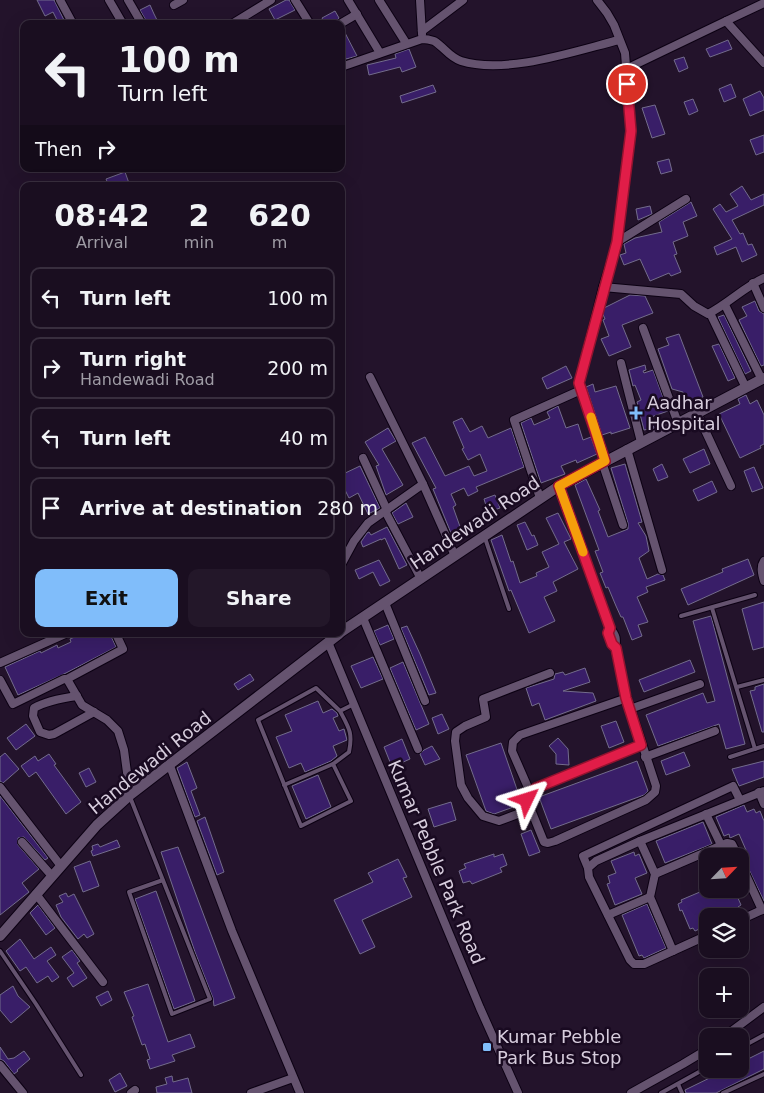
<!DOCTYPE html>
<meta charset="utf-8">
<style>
body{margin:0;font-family:"DejaVu Sans",sans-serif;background:#231729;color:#f1f3f6;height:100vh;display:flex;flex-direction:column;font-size:19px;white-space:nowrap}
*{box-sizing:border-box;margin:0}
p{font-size:16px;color:#9f9ca5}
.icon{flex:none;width:28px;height:28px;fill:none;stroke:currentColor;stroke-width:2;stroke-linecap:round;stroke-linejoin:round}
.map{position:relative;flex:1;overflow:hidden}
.panel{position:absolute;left:20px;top:182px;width:325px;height:455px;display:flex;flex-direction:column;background:#1a0e20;border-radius:10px;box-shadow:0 5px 20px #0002,0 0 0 1px #382e3e}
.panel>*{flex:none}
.hud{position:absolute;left:20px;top:20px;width:325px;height:152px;border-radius:10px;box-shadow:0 5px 20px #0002,0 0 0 1px #382e3e;background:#1a0e20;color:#f1f3f6;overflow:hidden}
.needle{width:32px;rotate:65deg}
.tools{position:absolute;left:699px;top:848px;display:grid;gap:10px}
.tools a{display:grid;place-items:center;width:50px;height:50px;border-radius:10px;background:#1a0e20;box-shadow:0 5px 20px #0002,0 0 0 1px #382e3e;font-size:25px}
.pin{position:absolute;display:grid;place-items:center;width:42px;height:42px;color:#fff;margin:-21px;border:2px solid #fff;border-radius:50%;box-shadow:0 1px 5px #0007}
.me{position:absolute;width:55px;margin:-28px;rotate:49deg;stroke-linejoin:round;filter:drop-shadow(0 0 4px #0008)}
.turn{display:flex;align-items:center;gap:18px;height:105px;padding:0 15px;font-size:22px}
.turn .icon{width:65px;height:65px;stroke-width:2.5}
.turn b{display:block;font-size:35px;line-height:42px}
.then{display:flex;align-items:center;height:48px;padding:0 15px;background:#0003;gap:10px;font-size:19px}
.eta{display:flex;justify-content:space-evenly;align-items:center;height:85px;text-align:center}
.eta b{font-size:30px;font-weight:700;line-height:35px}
.action{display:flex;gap:10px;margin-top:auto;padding:10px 15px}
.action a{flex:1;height:58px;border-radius:10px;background:#80bdfa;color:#111;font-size:20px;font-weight:700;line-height:58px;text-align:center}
.action a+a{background:#231729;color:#f1f3f6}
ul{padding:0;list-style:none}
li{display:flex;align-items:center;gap:15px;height:62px;margin:0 10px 8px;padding:0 5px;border:2px solid #382e3e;border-radius:10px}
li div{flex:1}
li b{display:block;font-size:19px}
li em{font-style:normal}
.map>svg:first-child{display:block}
</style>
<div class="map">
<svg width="764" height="1093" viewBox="0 0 764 1093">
<rect width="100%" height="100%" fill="#23132b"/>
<g fill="#391e68" stroke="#736c8c">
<path d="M37 0H54L66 24H49L57 20 53 12 45 16Z"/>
<path d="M286 0H289L295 10 275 20 269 9Z"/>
<path d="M150 5 154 14 159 24H148L140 10Z"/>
<path d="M335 11 339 18 334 24H325L322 18Z"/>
<path d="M341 29H343L357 56 346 59 341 50Z"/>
<path d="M728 40 732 49 710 57 706 49Z"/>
<path d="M409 49 416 67 402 72 400 67 369 75 367 65 396 58 395 54Z"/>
<path d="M684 57 688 68 679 72 674 60Z"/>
<path d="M731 84 736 97 724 102 719 89Z"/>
<path d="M433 85 436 92 402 103 400 96Z"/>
<path d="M760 91 764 98V110L750 116 743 99Z"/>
<path d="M693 99 698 111 689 115 684 102Z"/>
<path d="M655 105 665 134 652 138 642 108Z"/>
<path d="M764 135V152L756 155 750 140Z"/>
<path d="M669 159 672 171 661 174 657 162Z"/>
<path d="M125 172 130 186H109L106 179Z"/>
<path d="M742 186 751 200 764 194V205L732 220 740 234 743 233 748 245 752 244 757 255 742 262 736 247 717 255 714 247 732 239 713 209 720 204 726 212 738 206 730 194Z"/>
<path d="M691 202 697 216 683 222 688 236 673 242 677 254 674 255 681 272 671 276 669 273 650 281 640 259 624 265 620 255 626 253 624 244 635 238 662 232 659 222Z"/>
<path d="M650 206 652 214 638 220 636 209Z"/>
<path d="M630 295 645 296 653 313 622 325 631 347 609 356 601 339 609 336 603 320 605 319 602 312 604 308Z"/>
<path d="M755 301 759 311 764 314V365L761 366 739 320 747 316 742 307Z"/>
<path d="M724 315 751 371 745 374 718 317Z"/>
<path d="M679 334 703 397 686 402 683 392 672 389 658 349 669 345 666 338Z"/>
<path d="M719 344 735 378 728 381 712 346Z"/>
<path d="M645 365 646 370 643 371 644 373 653 370 668 411 651 417 654 428 644 430 637 402 641 400 635 385 633 386 629 370Z"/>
<path d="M566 366 572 378 547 389 542 378Z"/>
<path d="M593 384 595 392 616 386 630 428 611 434V432L602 435 586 387Z"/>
<path d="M746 395 750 404 757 400 764 415V444L760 446 761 448 740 458 719 414 740 404 738 399Z"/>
<path d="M558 406 566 428 578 424 583 440 591 437 597 454 577 463 576 460 561 466 565 474 541 483 521 423 531 418 534 425 550 418 547 412Z"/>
<path d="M462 418 470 432 482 426 488 438 511 428 524 467 476 487 478 491 468 496 464 488 451 494 456 505 453 507 463 535 453 538 433 489 436 488 412 443 425 437 445 476 469 466 474 476 487 471 480 454 468 460 462 449 464 448 453 422Z"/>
<path d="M388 428 396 441 382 449 403 485 386 495 376 466 379 465 365 442Z"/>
<path d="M704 449 710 464 690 473 683 459Z"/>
<path d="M625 464 642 522 638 523 646 536 649 551 639 558 647 579 658 574 663 575 665 580 646 587 648 592 637 597 648 622 638 625 642 636 632 640 623 617H621L616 606 608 587 606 588 600 573 603 572 595 551 599 550 575 485 586 479 600 510 598 511 608 537 628 529V523L611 468Z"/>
<path d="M662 464 668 477 658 481 653 469Z"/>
<path d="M360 466 380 508 368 514 358 493 349 498 341 482V475Z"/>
<path d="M754 467 763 488 752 492 744 471Z"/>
<path d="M712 481 717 492 698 501 693 490Z"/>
<path d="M495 495 500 508 488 512 484 499Z"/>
<path d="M406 503 413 517 398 524 392 513Z"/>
<path d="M558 513 571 539 564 542 578 569 553 582 557 591 544 597 555 621 529 633 511 590 509 591 491 540 502 535 511 562 513 561 520 583 537 576 536 573 549 567 542 552 559 544 546 518Z"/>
<path d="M525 522 532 536 534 535 538 545 527 550 517 525Z"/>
<path d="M387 527 407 565 399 569 385 538 381 540V539L363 547 361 542 367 533 369 532 371 535Z"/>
<path d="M748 559 754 575 688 605 681 589 723 572 722 569Z"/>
<path d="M379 560 390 581 380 586 373 572 359 579 355 570Z"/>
<path d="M764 602V647L753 650 742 609Z"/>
<path d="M711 616 745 744 726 749 719 724 658 746 646 715 703 693 707 703 715 701 693 621Z"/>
<path d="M388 625 394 639 380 645 374 631Z"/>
<path d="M407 626 420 654 436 693 429 695 401 628Z"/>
<path d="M82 634H110L116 647 66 673 18 695 5 667 40 651 41 653 57 645 58 648 71 642 70 639Z"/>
<path d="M373 657 383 679 361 688 351 666Z"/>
<path d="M690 660 695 672 644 692 639 680Z"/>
<path d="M403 662 429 724 416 730 390 668Z"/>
<path d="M585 668 590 682 563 691 593 693 596 701 545 720 539 703 532 706 526 688 554 679 555 674 563 672 565 675Z"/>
<path d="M250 674 254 680 238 690 234 684Z"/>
<path d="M764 684V732H762L750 691 755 690V687Z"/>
<path d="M318 701 323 713 332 709 337 713 338 716 333 718 339 731 344 729 347 740 333 746 337 756 331 761 305 772 301 763 289 768 276 737 292 731 285 715Z"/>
<path d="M442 714 449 729 438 734 432 718Z"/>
<path d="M616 721 624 742 609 748 601 726Z"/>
<path d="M26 724 35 736 16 750 7 738Z"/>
<path d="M558 738 568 749 569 765 556 764V754L549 746Z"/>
<path d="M402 739 410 759 392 767 384 747Z"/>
<path d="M501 743 522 804 494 814 486 811 466 755Z"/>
<path d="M432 746 440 759 425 765 420 754 424 750Z"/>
<path d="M684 752 690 766 666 775 661 761Z"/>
<path d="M5 753 19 769 3 783 0 781V757Z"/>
<path d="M49 754 56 764 54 765 81 802 66 814 36 772 29 777 21 766 35 756 38 761Z"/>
<path d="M637 761 648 791 644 795 551 829 539 797Z"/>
<path d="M764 761V777L739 786 732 769Z"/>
<path d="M187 762 197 788 191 791 200 815 195 817 177 768Z"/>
<path d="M89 768 96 782 86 787 79 773Z"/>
<path d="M318 775 331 807 306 819 292 786Z"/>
<path d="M0 796 48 858 45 860 24 837 18 838V845L39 869 22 883 29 892 0 915Z"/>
<path d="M451 802 456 820 434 827 428 809Z"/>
<path d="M744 805 747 812 754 809 756 813 760 811 764 821V901L743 857 742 852 746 850 739 834 730 838 729 834 724 836 716 817Z"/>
<path d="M205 817 224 872 217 875 197 821Z"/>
<path d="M703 822 712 844 665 863 656 841Z"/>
<path d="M531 830 540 852 529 856 521 834Z"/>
<path d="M117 840 120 847 93 856 91 851 93 850 92 846 98 844 100 847Z"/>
<path d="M178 847 235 998 214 1006 213 998 195 952 161 852Z"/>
<path d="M634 852 635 856 639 854 647 873 635 878 642 894 615 905 607 884 610 883 608 876 616 873 611 861Z"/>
<path d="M494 854V857L503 854 507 865 500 868 502 872 472 884 470 881 463 883 459 871 466 868 464 864Z"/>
<path d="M398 859 407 877 403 878 412 897 362 920 375 947 360 954 334 900 373 882 368 873Z"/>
<path d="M90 861 99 886 83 892 74 867Z"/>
<path d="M707 889H734L741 905 738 907 740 912 730 916H708V925L695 931 693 928 690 929 682 910 680 911 678 904 682 902 681 900Z"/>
<path d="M156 891 195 1001 174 1009 135 899Z"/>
<path d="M66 893 68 897 74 894 94 934 87 938 84 934 78 939 61 917 56 905 63 902 59 896Z"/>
<path d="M647 904 666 948 644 958 642 955 639 956 622 915Z"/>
<path d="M38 905 55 928 46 935 30 913Z"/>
<path d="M20 939 34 959 51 947 56 955 47 961 59 977 52 982 48 976 37 983 26 967 20 971 6 951Z"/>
<path d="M72 950 80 961 77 963 87 978 73 987 67 978 74 973 62 957Z"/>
<path d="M148 984 168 1042 190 1034 195 1047 172 1055 175 1061 150 1069 147 1060 150 1059 145 1044 142 1045 132 1017 134 1016 124 992Z"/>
<path d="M13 986 18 996 30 1007 11 1023 0 1010V995Z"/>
<path d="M108 991 112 1000 101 1006 96 997Z"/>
<path d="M0 1047 8 1059 14 1058 24 1051 30 1059 17 1070 18 1071 14 1074 4 1061 0 1059Z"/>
<path d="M764 1051V1069L716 1093H686L685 1090 728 1069H740V1063Z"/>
<path d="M120 1073 127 1086 115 1092 109 1080Z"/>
<path d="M172 1076 173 1082 188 1078 192 1093H157L156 1087 167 1084 165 1078Z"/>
</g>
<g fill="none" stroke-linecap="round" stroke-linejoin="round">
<defs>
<g id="lane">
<path d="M485 538 509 609"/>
<path d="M712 608 755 749"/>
<path d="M681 616 755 595"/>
<path d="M737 687 764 680"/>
<path d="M340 711C349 728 353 733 349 752L333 764 351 801 301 826 258 720 316 688 340 711 354 704"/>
<path d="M730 757 764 746"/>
<path d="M284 785 333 764"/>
<path d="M130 797 210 999 172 1014 129 892 163 880"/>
<path d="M0 951 36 1004 81 1075"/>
<path d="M740 1048 764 1035"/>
<path d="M678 1084 682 1093"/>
<path d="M661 1093 708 1067"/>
<path d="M723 1093 764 1074"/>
</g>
<g id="street">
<path d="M60 0 73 24"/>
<path d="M109 0 123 24"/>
<path d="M128 0 142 24"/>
<path d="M295 0 310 24"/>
<path d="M348 0 380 53"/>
<path d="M379 0 406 43"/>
<path d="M420 0 422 34"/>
<path d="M597 0 607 13 614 25 625 53 631 131 617 242 603 287 681 294 694 306 708 314C728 304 744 287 764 278"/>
<path d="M764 3 726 21 764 63"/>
<path d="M174 5 183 0"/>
<path d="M232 24 271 0"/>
<path d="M340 24 357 14"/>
<path d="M422 31 463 0"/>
<path d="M341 67 422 39C426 39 431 40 434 41 444 47 449 57 461 61 506 75 575 51 619 40"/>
<path d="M626 69 726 21"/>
<path d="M617 242 686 199"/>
<path d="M753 283 764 308"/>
<path d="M603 287 579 383 605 461"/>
<path d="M725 305 762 380"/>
<path d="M710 313 746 388"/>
<path d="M643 328 678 423"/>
<path d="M621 363 641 442"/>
<path d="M370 377 423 484"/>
<path d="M697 413 731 486"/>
<path d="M627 449 662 570"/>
<path d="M363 458 387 510"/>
<path d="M602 462 623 525"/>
<path d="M559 486 610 628C616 635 617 639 615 648L627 698 656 786 655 792 646 800 555 841 548 843 544 842 527 800C527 793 531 792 536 788L641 745"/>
<path d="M540 498 514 420 581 390"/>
<path d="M385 511 421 579"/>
<path d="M764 561C760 567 762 574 764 581"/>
<path d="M341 565 354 541 368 523 423 484 455 556"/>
<path d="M385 603 425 701"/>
<path d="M363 618 418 749"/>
<path d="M610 628 608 633 612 644 615 648"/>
<path d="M328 642 480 1008 518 1093"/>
<path d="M0 663 65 634"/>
<path d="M67 679 123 649 116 634"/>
<path d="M0 680 13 704 64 679H67L82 705 107 720 118 731 124 750 130 795"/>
<path d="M77 696C63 698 46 701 34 708L33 716 40 732 49 735 54 734 94 712"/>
<path d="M630 709 700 684"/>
<path d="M645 757 715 731"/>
<path d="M170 766 232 931 300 1093"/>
<path d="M0 787 61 866"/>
<path d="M530 792 512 751 513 742 520 735 627 698"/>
<path d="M759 792 764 804"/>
<path d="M531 809 499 821 483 816 468 798 461 785 455 741 456 732 465 726 486 717 483 699 550 673"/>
<path d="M706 814 721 845"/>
<path d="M640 841 655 874 650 897 673 951"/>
<path d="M22 842 52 876"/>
<path d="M740 862 762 910"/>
<path d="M588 868 583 856 733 786 740 800"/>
<path d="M655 874 727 843 732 844 738 856"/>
<path d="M36 894 103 982"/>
<path d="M608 915 650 897"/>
<path d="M740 920 764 909"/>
<path d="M708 935 644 964H634L630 960 589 877 588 868 596 861 640 841 764 791"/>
<path d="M725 1036 764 1007"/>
<path d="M0 1065 23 1093"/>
<path d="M131 1093 135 1090"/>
<path d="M251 1093 293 1078"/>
<path d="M631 1093 683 1064 708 1049"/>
</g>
<g id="secondary">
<path d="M341 632 559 486 764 378"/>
<path d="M0 936 97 825 130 795 339 634"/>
</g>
</defs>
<use href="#lane" stroke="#0c0113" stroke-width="6"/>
<use href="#street" stroke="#0c0113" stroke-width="10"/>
<use href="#secondary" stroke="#0c0113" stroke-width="12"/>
<use href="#lane" stroke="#65536f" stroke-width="4"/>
<use href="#street" stroke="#65536f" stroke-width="8"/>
<use href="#secondary" stroke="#65536f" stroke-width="10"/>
</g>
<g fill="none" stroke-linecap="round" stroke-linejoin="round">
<defs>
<path id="route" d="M527 800V796L536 788 641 745 626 698 616 648 612 644 608 633 610 628 559 486 605 461 579 383 617 242 631 131 627 84"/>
</defs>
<use href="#route" stroke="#92132f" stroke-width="12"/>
<use href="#route" stroke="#e11d48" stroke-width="9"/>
<path stroke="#f59e0b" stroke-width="9" d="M583 552 559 486 605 461 591 417"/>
</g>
<g fill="#80bdfa" stroke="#190a21" stroke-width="2">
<path d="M633.5 405.5h5v5h5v5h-5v5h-5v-5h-5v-5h5z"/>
<rect x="482" y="1042" width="10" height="10" rx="2.5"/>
</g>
<g text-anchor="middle" stroke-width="5" stroke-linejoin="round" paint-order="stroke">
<g font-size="18" fill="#d7cddd" stroke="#190a21" text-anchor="start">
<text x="647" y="409">Aadhar<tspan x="647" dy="21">Hospital</tspan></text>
<text x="497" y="1043">Kumar Pebble<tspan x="497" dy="21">Park Bus Stop</tspan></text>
</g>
<g font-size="18" fill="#d7cddd" stroke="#190a21">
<text transform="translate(475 523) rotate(-34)" y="6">Handewadi Road</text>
<text transform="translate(150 763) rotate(-39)" y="6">Handewadi Road</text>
<text transform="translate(436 862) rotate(67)" y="6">Kumar Pebble Park Road</text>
</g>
</g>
</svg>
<div class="tools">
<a><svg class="needle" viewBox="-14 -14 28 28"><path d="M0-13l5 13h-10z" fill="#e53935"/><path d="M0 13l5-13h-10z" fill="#9f9ca5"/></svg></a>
<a><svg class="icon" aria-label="layers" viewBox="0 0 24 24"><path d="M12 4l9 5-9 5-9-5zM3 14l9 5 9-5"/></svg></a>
<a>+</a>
<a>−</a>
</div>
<div class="pin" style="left:627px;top:84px;background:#d93025"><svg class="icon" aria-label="arrive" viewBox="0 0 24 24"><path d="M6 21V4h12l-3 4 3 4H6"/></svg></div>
<svg class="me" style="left:527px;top:800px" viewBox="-20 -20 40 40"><path d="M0-17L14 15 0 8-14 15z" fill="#e11d48" stroke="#fff" stroke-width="4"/></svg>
<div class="hud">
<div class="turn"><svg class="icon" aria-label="left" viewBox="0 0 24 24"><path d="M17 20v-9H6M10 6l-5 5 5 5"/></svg><div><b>100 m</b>Turn left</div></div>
<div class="then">Then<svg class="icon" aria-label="right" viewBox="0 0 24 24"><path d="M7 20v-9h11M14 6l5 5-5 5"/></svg></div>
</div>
<section class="panel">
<div class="eta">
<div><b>08:42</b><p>Arrival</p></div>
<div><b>2</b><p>min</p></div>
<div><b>620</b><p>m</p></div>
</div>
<ul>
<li><svg class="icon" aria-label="left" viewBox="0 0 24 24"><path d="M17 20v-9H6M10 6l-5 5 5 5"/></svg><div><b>Turn left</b></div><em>100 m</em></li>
<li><svg class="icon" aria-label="right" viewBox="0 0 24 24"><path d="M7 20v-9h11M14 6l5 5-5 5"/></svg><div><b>Turn right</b><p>Handewadi Road</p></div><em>200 m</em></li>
<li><svg class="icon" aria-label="left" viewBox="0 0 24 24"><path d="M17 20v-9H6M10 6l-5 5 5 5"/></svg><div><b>Turn left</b></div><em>40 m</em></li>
<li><svg class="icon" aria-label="arrive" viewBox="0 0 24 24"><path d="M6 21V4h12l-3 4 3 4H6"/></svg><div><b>Arrive at destination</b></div><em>280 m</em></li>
</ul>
<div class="action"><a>Exit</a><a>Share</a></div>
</section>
</div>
